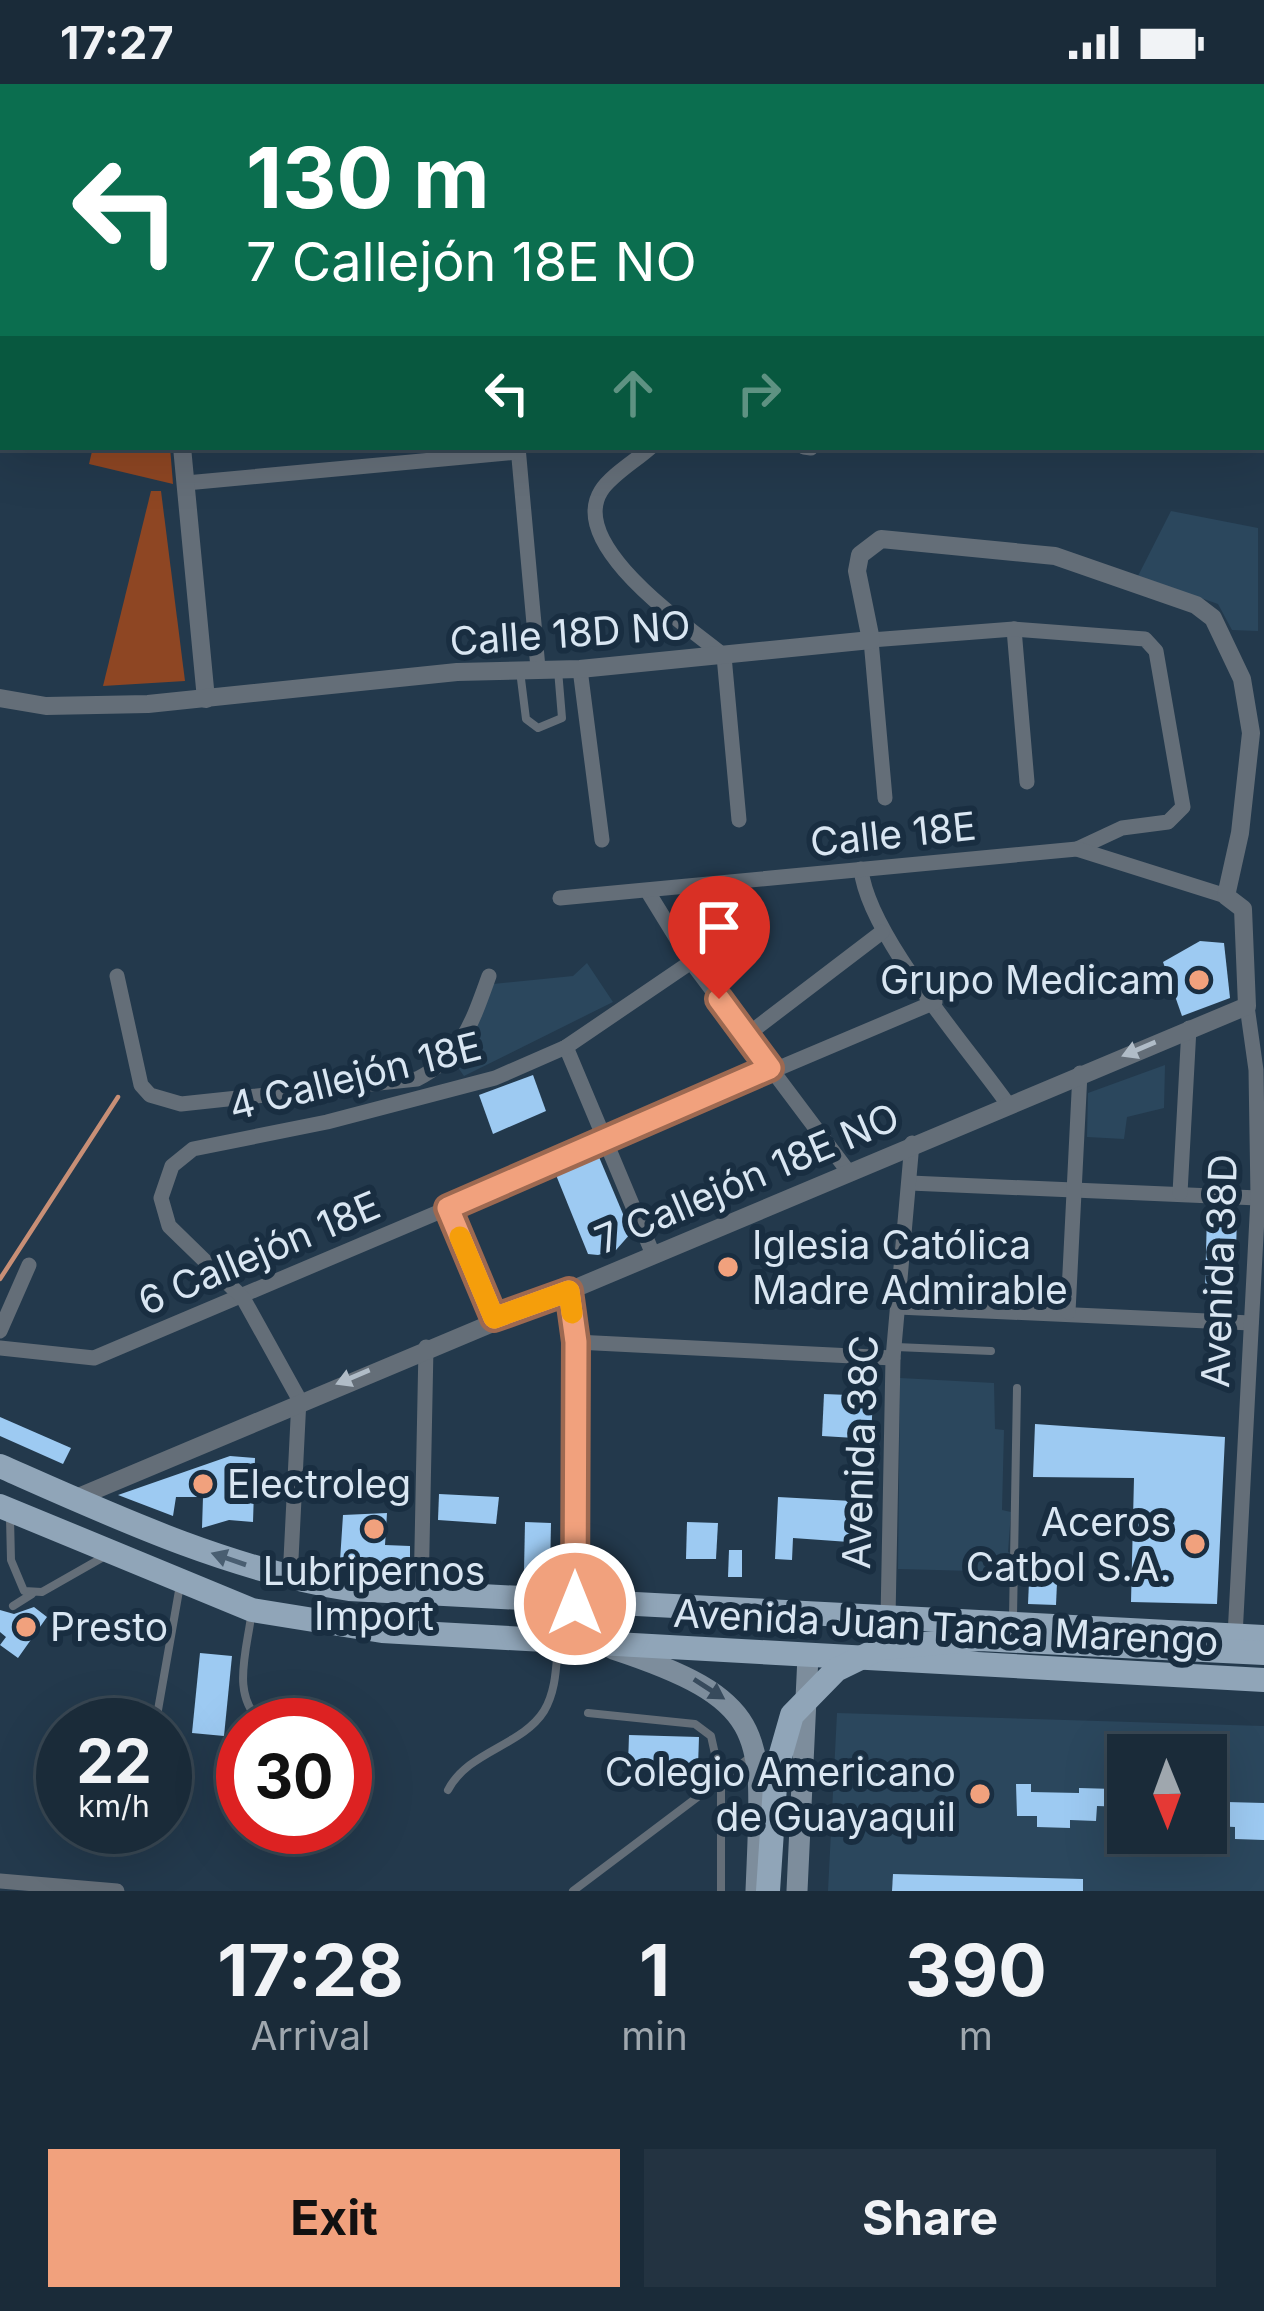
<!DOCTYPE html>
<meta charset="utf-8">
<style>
body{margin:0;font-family:Inter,sans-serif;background:#233341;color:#f1f3f6;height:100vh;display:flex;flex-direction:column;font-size:45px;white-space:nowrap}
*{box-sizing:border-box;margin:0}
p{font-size:39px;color:#9fa7ae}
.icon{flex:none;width:66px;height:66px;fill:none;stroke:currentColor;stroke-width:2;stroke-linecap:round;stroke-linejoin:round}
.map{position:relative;height:1807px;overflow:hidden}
.details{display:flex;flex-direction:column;background:#1a2b39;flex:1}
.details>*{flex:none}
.hud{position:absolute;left:0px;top:0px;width:1266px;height:366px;box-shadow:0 12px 48px #0002,0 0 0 3px #384753;background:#0b6e4f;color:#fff;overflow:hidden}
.needle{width:78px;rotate:179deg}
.controls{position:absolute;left:1107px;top:1650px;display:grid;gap:24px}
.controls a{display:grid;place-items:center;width:120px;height:120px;border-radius:0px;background:#1a2b39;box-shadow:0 12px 48px #0002,0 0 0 3px #384753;font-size:60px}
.speed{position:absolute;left:36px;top:1614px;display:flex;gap:24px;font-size:60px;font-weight:700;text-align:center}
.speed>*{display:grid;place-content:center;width:156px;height:156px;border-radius:50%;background:#1a2b39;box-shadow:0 12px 48px #0002,0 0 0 3px #384753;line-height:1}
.speed small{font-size:30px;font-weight:400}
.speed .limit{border:18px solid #d22;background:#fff;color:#111}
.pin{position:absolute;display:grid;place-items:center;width:102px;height:102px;color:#fff;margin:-123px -51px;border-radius:50% 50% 50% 0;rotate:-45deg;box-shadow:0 0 12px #0007}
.pin .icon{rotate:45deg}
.me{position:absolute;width:132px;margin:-66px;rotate:0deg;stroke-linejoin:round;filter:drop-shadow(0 0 9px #0008)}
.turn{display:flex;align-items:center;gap:42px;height:252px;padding:0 48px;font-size:54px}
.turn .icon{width:156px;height:156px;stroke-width:2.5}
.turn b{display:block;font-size:84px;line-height:102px}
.lanes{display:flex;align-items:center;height:114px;padding:0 48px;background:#0003;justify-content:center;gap:60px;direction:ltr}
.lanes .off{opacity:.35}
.eta{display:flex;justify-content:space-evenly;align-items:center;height:204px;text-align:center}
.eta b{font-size:72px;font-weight:700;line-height:84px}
.button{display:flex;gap:24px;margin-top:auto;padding:24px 48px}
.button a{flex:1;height:138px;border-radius:0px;background:#f1a17d;color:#111;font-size:48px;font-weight:700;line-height:138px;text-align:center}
.button a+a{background:#233341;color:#f1f3f6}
.status{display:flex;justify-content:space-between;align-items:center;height:84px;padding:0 60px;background:#1a2b39;direction:ltr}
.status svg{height:33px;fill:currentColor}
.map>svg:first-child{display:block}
</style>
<div class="status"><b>17:27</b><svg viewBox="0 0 49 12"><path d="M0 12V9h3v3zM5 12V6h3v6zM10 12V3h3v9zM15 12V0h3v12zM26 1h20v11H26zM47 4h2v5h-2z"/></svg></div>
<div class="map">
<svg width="1264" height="1807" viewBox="0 0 1264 1807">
<rect width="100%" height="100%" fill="#23394c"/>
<g fill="#2b475d" fill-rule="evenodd">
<path d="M1171 427 1258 444V547L1232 546 1218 520 1138 492Z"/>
<path d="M587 879 613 918 464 992 454 978 493 900 573 892Z"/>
<path d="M1165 981 1164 1024 1127 1033 1124 1055 1087 1053 1088 1009Z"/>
<path d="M900 1294 994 1299 995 1345 1004 1346 1002 1426 1011 1428 1008 1468 1013 1470V1488L898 1485Z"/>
<path d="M837 1629 1264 1642V1807H828ZM1128 1671H1206V1749H1128Z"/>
</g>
<g fill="#8e4623">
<path d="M93 363H170L173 400 89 380Z"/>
<path d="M151 407H161L185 597 103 602Z"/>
</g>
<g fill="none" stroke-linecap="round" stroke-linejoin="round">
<path stroke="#c88f76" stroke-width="4.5" d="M0 1195 118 1013"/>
</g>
<g fill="#9dcaf2">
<path d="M1200 857 1224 859 1230 914 1182 932 1163 878Z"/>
<path d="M533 991 546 1027 493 1050 479 1011Z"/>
<path d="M599 1073 631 1149 616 1166 598 1171 588 1170 556 1091Z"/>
<path d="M1207 1130 1237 1131 1235 1207H1205Z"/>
<path d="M824 1310 873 1312 871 1355 822 1352Z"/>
<path d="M0 1333 71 1364 63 1380 0 1352Z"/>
<path d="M1035 1340 1225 1353 1217 1520 1131 1518 1134 1394 1033 1393Z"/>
<path d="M230 1372 255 1374 253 1438 229 1436 202 1444 203 1413H176L173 1432 118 1411Z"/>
<path d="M439 1410 499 1413 496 1440 438 1436Z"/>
<path d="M778 1413 852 1417 849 1458 793 1454 792 1476 775 1475Z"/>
<path d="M387 1429 385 1461 410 1462V1482L340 1477 343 1431Z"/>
<path d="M525 1438 551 1439 550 1489 524 1488Z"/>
<path d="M687 1438 718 1439 716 1475H686Z"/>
<path d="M729 1466H742V1493H728Z"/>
<path d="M1030 1475 1058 1476 1056 1521 1028 1520Z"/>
<path d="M34 1523 47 1533 18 1574 0 1561 6 1553 0 1548V1526L14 1530Z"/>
<path d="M200 1569 232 1572 224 1652 192 1649Z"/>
<path d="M629 1651 699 1653 698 1683 628 1681Z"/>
<path d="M1115 1692 1128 1693V1723L1097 1722 1096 1737 1070 1736V1744L1037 1743V1732H1017L1016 1700H1031V1708L1079 1709V1704L1114 1705Z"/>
<path d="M1214 1710 1227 1711V1718L1264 1719V1756L1235 1755V1743L1213 1742Z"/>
<path d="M893 1790 1083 1795V1807H892Z"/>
</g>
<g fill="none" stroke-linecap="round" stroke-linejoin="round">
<g stroke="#646e78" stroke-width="8">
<path d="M520 587 526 635 538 644 562 634 558 586"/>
<path d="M896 1263 991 1267"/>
<path d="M10 1434 11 1476 24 1507 42 1508 107 1471"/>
<path d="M13 1522 32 1510"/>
<path d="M251 1533C246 1570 230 1615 265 1641"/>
<path d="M1013 1533 1017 1304"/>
<path d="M158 1626 180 1501"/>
<path d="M588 1629 695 1640 711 1652 721 1697V1807"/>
<path d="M448 1706C468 1667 522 1662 544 1627 556 1607 556 1583 558 1561"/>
<path d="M573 1807 752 1672"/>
</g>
<g stroke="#646e78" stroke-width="15">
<path d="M413 0 415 3"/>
<path d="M704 0 707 3"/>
<path d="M1251 0 1253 3"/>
<path d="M78 3 79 0"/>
<path d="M188 3 189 0"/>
<path d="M449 3 455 0"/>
<path d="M1263 15 1264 16"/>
<path d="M0 99 3 86"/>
<path d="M1263 147 1264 146"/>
<path d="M1263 176 1264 175"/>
<path d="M0 216 3 217"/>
<path d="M518 363 538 584"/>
<path d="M651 363C637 376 611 391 601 407 567 462 689 543 724 572L739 736"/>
<path d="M804 363 811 364"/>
<path d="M186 399 518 368"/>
<path d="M1014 545 1027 698"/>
<path d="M580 585 602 756"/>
<path d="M885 714 871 556 1014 545 1145 555 1156 567 1183 723 1168 738 1122 744 1077 765"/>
<path d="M861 785C868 851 966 961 1007 1019"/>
<path d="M648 808 691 878 847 1086"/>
<path d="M560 814 1077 765 1226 812"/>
<path d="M117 892 141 1001 150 1011 181 1020 417 995C462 973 473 936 489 892"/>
<path d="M747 951 882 848"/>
<path d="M566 963 652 1168"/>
<path d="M910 1099 1258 1114"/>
<path d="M1180 1109 1189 944"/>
<path d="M448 1124 494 1234"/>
<path d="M569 1207 576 1258 575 1520"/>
<path d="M898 1223 1251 1239"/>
<path d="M1068 1228 1080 989"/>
<path d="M0 1247 29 1181"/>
<path d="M576 1258 893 1274"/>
<path d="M0 1264 94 1274 935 918"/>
<path d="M290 1495 299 1315 243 1214 169 1142 161 1114 172 1082 193 1065 327 1038 495 994 566 963 691 878"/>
<path d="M421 1513 426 1263"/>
<path d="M888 1535 893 1274 912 1059"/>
<path d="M1235 1552 1258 1114 1256 986 1247 922"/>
<path d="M0 1797 117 1807"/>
</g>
<g stroke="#646e78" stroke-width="18">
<path d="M989 0 993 3"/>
<path d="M0 63H3"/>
<path d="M1263 228H1264"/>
<path d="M182 363 206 615"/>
<path d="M0 614 46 622 148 620 457 588 580 585 871 556 857 487 860 471 881 455 1055 472 1196 521 1213 534 1242 595 1251 649 1240 749 1226 812 1243 825 1247 922 76 1414"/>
</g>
<g stroke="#7d8d9c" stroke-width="21">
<path d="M613 1565C774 1618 762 1651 756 1807"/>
<path d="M797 1807 808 1572"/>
</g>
<g stroke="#90a5b8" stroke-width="24">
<path d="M0 1382C113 1432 227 1485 349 1505L1264 1553"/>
<path d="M0 1422 252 1526 382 1547 1264 1596"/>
</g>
<path stroke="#90a5b8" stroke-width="24" d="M768 1807 776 1687 792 1631 836 1586 881 1564 980 1555 1264 1569"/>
</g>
<defs><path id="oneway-solid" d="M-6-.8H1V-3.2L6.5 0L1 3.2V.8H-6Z" transform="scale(3)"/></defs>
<g fill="#b0bcc7">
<use href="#oneway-solid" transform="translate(1139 965) rotate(157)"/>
<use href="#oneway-solid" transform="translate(353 1293) rotate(157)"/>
</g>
<use fill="#495e71" href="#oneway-solid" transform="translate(229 1475) rotate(-161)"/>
<use fill="#374a5c" href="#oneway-solid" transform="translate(709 1605) rotate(33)"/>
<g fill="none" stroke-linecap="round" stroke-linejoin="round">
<defs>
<path id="route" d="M575 1520 576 1258 569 1207 494 1234 448 1124 770 984 719 915"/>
</defs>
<use href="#route" stroke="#9d6951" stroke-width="30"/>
<use href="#route" stroke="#f1a17d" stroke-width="21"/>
<path stroke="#f59e0b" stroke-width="21" d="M460 1153 494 1234 569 1207 572 1229"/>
</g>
<g fill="#f1a17d" stroke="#192e41" stroke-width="4.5">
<circle cx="1199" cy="896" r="12"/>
<circle cx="728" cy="1183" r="12"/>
<circle cx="203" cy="1400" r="12"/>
<circle cx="374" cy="1445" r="12"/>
<circle cx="1195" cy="1460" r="12"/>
<circle cx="26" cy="1543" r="12"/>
<circle cx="980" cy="1710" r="12"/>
</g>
<g text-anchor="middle" stroke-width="12" stroke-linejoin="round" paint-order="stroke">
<g font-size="39" fill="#d9e6f2" stroke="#192e41">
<text transform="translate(570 549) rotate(-4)" y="14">Calle 18D NO</text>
<text transform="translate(893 750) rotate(-6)" y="14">Calle 18E</text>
<text transform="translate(355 992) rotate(-14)" y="14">4 Callejón 18E</text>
<text transform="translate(747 1094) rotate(-23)" y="14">7 Callejón 18E NO</text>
<text transform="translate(259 1169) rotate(-23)" y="14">6 Callejón 18E</text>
<text transform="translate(1219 1187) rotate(-88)" y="14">Avenida 38D</text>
<text transform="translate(860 1368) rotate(-88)" y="14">Avenida 38C</text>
<text transform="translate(946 1543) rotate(3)" y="14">Avenida Juan Tanca Marengo</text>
</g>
<g font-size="39" fill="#d9e6f2" stroke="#192e41" text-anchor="end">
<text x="1175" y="910">Grupo Medicam</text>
<text x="752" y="1175" text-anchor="start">Iglesia Católica<tspan x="752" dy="45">Madre Admirable</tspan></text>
<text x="227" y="1414" text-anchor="start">Electroleg</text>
<text x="1171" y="1452">Aceros<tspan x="1171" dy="45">Catbol S.A.</tspan></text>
<text x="374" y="1501" text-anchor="middle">Lubripernos<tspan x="374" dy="45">Import</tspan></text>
<text x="50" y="1557" text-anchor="start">Presto</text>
<text x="956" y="1702">Colegio Americano<tspan x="956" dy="45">de Guayaquil</tspan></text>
</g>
</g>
</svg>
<div class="controls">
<a><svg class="needle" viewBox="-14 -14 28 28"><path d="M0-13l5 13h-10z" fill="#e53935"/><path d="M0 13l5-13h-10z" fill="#9fa7ae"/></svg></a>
</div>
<div class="speed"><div>22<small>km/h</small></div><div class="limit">30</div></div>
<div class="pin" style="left:719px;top:915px;background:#d93025"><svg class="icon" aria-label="arrive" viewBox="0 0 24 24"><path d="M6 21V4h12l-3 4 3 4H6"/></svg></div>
<svg class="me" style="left:575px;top:1520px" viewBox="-20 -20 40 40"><circle r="17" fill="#f1a17d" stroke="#fff" stroke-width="3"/><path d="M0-11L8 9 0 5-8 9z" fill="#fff"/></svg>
<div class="hud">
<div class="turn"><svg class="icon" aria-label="left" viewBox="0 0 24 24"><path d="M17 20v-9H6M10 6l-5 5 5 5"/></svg><div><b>130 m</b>7 Callejón 18E NO</div></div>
<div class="lanes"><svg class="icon" aria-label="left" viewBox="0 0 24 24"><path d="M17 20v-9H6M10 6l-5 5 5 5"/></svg><svg class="icon off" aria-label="ahead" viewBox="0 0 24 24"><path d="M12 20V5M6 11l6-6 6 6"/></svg><svg class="icon off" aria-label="right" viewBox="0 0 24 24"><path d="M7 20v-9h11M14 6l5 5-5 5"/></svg></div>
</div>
</div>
<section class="details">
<div class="eta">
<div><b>17:28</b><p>Arrival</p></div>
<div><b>1</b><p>min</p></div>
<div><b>390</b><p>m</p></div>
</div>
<div class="button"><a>Exit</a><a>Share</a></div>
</section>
